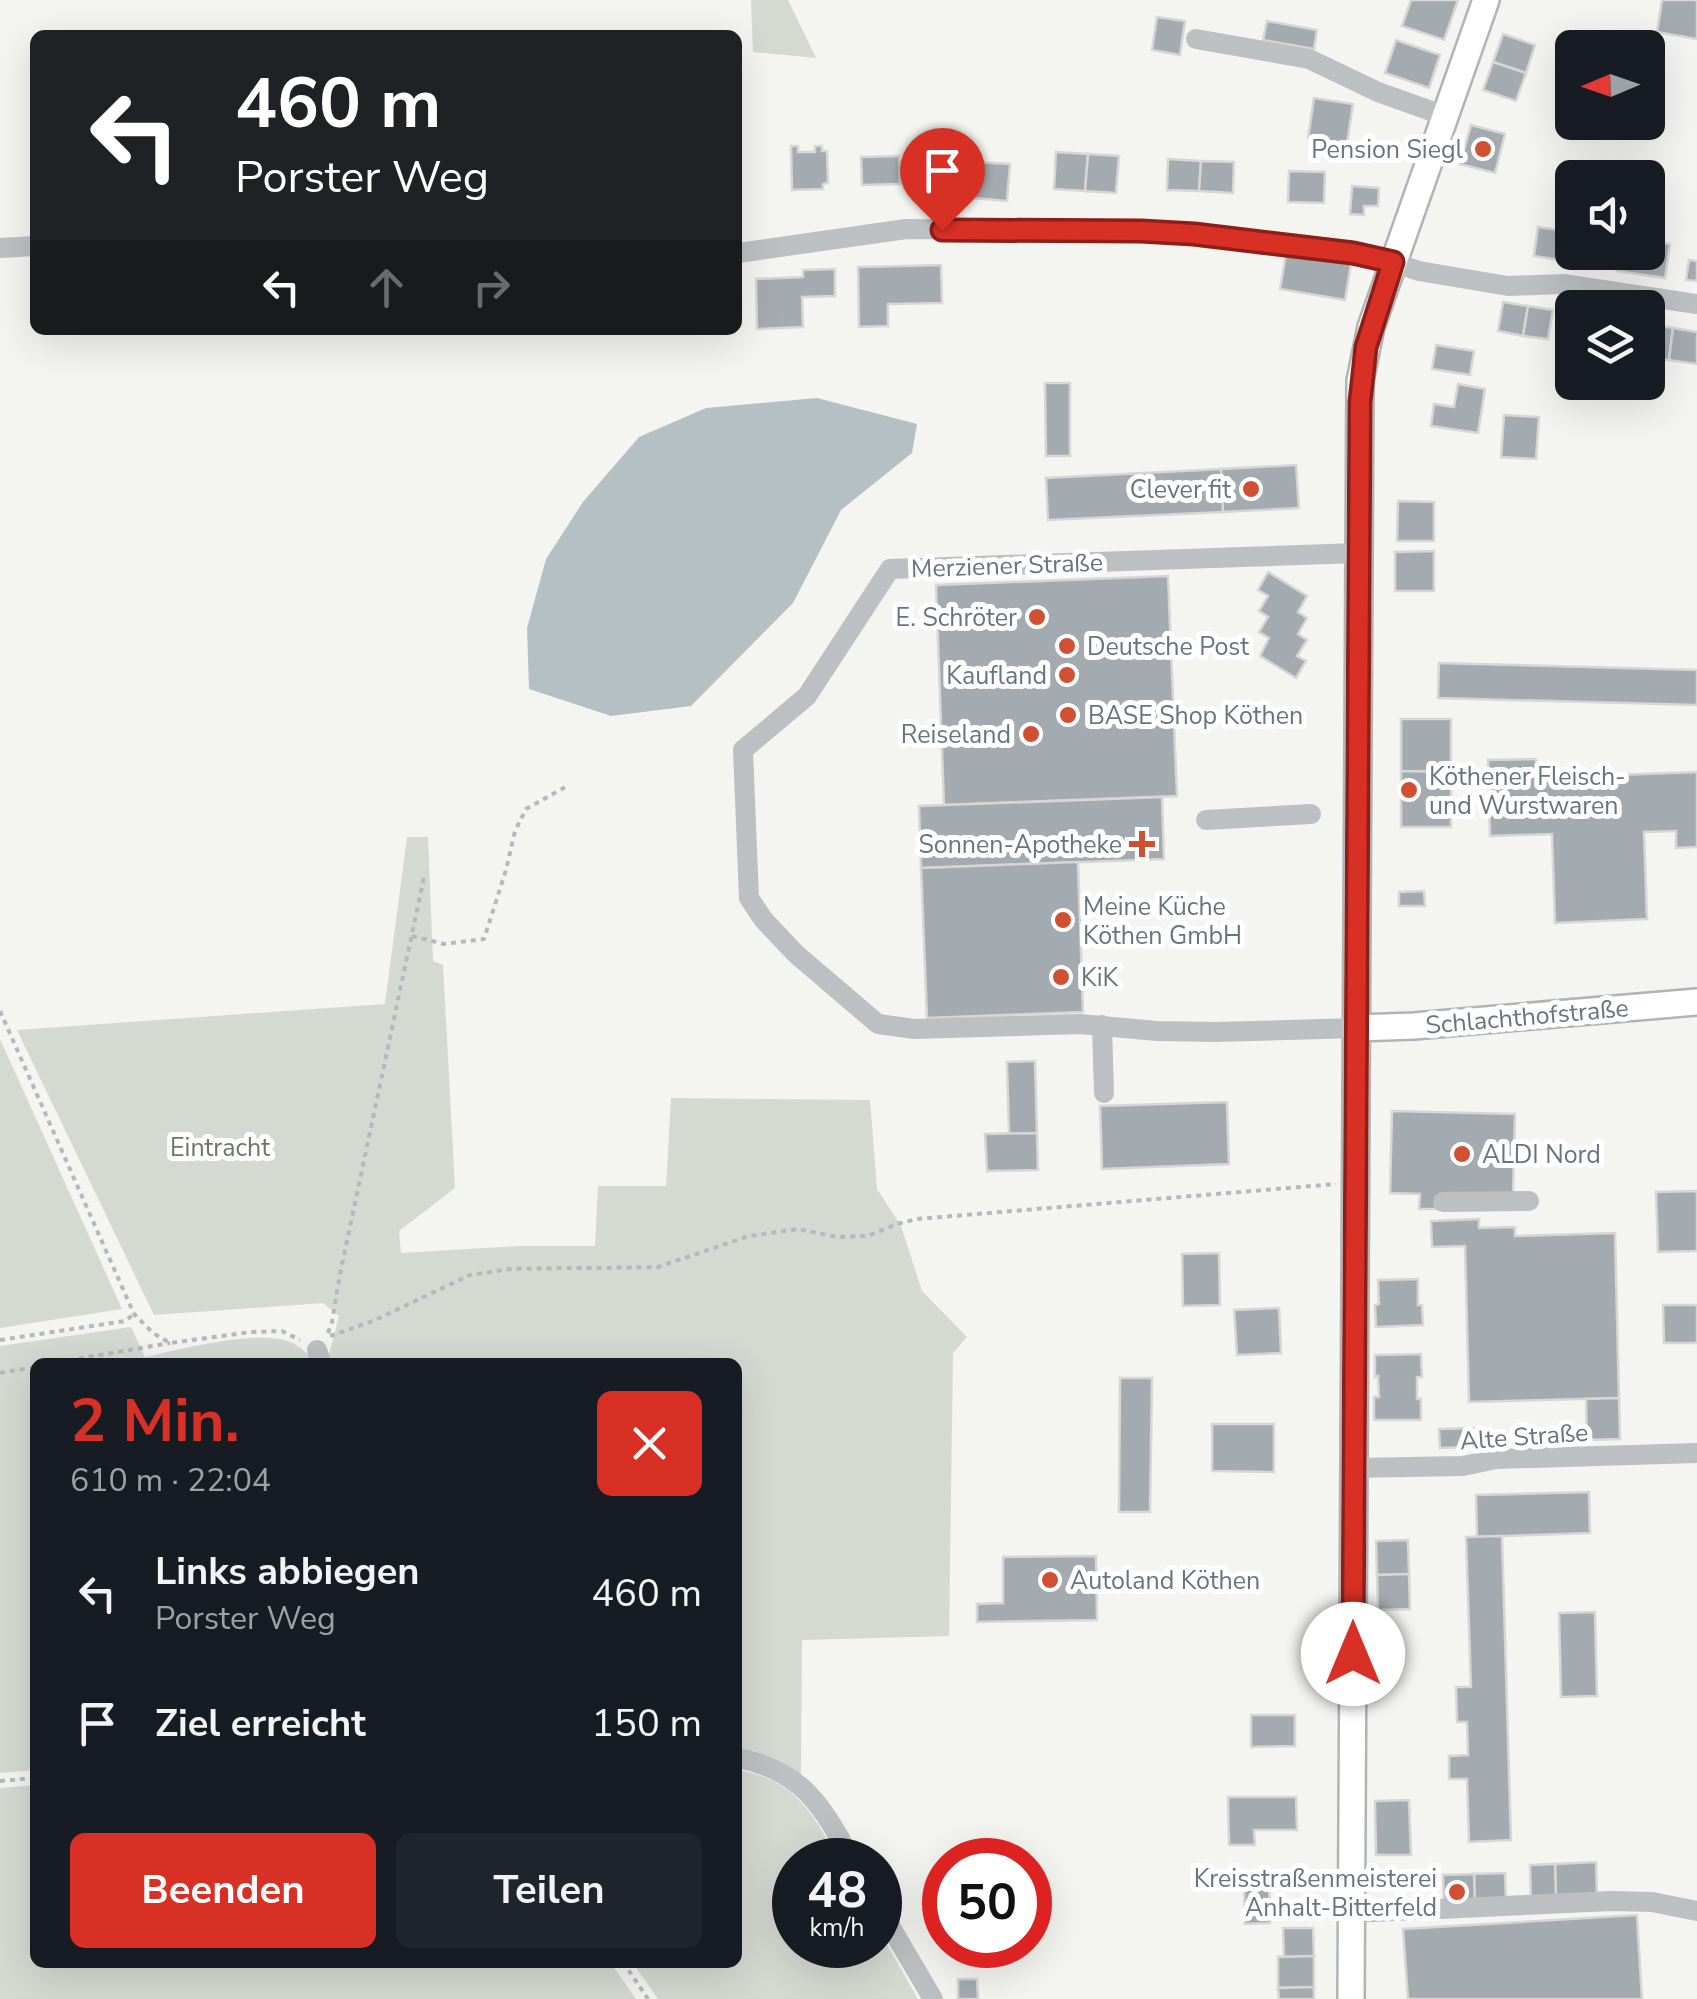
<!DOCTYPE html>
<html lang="de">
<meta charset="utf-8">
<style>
body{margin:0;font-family:"Nunito Sans",sans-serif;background:#20242c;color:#f1f3f6;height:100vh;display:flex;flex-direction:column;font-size:38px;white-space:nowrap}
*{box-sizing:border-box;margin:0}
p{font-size:32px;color:#9ea1a6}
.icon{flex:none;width:55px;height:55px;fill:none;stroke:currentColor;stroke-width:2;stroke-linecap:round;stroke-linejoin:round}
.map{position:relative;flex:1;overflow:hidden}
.details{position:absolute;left:30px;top:1358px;width:712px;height:610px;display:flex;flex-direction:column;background:#171b24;border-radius:15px;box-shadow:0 10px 40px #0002}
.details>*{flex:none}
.top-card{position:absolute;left:30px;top:30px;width:712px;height:305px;border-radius:15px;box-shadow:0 10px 40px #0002;background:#202124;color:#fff;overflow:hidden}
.needle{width:65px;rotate:268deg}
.tools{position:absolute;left:1555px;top:30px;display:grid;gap:20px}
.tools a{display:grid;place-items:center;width:110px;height:110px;border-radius:15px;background:#171b24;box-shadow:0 10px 40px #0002;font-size:50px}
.speed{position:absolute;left:772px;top:1838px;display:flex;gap:20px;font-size:50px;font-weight:700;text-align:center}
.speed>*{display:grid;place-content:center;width:130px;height:130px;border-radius:50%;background:#171b24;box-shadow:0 10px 40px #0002;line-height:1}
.speed small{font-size:25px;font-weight:400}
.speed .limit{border:15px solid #d22;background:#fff;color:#111}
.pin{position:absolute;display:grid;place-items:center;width:85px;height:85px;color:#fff;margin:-102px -42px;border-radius:50% 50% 50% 0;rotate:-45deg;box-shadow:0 0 10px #0007}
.pin .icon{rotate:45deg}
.me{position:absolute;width:110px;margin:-55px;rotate:0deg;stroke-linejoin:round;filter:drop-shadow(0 0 8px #0008)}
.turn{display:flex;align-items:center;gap:35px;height:210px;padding:0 40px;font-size:45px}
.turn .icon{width:130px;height:130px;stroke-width:2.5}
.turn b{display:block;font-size:70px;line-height:85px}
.lanes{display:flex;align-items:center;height:95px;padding:0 40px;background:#0003;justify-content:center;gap:50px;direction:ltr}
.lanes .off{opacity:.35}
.round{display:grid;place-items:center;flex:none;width:105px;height:105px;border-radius:15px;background:#20242c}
.head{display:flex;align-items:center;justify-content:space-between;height:170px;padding:0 40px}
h1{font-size:60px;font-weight:700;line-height:75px;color:#d93025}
.action{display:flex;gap:20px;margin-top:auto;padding:20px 40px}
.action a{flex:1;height:115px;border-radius:15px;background:#d93025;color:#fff;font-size:40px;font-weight:700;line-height:115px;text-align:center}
.action a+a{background:#20242c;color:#f1f3f6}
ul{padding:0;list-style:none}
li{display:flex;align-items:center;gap:30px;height:130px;padding:0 40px}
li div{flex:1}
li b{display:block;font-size:38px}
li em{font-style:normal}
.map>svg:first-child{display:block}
</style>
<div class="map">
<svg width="1697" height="1999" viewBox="0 0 1697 1999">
<rect width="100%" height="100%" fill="#f4f4f1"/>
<g fill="#d4d9d1">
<path d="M751 0H788L816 58 753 52Z"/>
<path d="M407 837H428L433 961 443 965 455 1188 399 1231 401 1253 518 1246H595L598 1186H666L671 1098 870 1100 877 1189 901 1226 922 1291 967 1337 953 1353 949 1636 802 1640 801 1778 738 1750V1362H327L339 1316 323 1303 154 1315 17 1030 385 1004Z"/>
<path d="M0 1039 122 1309 0 1328Z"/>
<path d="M131 1327 145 1357C180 1350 269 1325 298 1346 304 1350 310 1357 314 1362H35V1770L0 1773V1346Z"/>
<path d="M738 1770C796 1780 812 1813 839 1860H795V1945H880V1932L918 1999H658L633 1963 738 1962Z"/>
<path d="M35 1785V1962L611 1963 636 1999H0V1788Z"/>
</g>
<path fill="#b4c0c3" d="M817 398 917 424 912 453 841 510 793 603 691 706 611 716 529 689 527 628 546 559 583 502 639 437 706 408Z"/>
<g fill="#a4abb0" stroke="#d6d6d4" stroke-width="2.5">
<path d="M1411 0H1458L1444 40 1402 26Z"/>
<path d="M1662 0H1697V39L1657 32Z"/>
<path d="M1157 17 1185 21 1180 55 1152 50Z"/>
<path d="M1267 21 1317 30 1314 49 1263 40Z"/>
<path d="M1503 34 1535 45 1526 73 1493 62Z"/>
<path d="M1396 40 1440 55 1429 88 1385 73Z"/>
<path d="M1493 62 1526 73 1516 101 1483 90Z"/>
<path d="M1314 98 1353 104 1347 144 1308 138Z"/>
<path d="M1471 125 1505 134 1495 173 1460 164Z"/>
<path d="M791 146H798V152H815V146H822V151H827L828 183 823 184V189L792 190Z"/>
<path d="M1056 152 1088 154 1085 191 1054 189Z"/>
<path d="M946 154 947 191H912V155Z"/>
<path d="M1088 154 1119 156 1116 193 1085 191Z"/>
<path d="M899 156 900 184 862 185 861 157Z"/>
<path d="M1168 159 1201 161 1199 191 1167 190Z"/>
<path d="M1201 161 1234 162 1233 193 1199 191Z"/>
<path d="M976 162 1010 164 1007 201 973 198Z"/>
<path d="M1289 171 1325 172 1324 203 1288 202Z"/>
<path d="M1352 186 1379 188 1378 206H1364V215L1350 214Z"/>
<path d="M1538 227 1565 231 1561 260 1534 256Z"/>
<path d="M1565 231 1572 232V252H1589L1588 264 1561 260Z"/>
<path d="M1648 241 1670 244 1665 278 1617 271 1620 252H1648Z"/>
<path d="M1286 254 1351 264 1345 300 1280 289Z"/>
<path d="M1689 260 1697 261V281L1686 280Z"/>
<path d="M941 265 942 303 888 304V326L859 327 858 267Z"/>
<path d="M835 269V296L802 297 803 327 757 329 756 279 803 277V270Z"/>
<path d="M1503 302 1528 306 1523 336 1498 331Z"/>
<path d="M1528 306 1553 310 1548 339 1523 336Z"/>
<path d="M1571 313 1572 314V343L1567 342Z"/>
<path d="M1648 324 1673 328 1669 360 1648 357Z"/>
<path d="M1673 328 1697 332V364L1669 360Z"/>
<path d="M1436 345 1474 351 1470 375 1432 369Z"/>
<path d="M1045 383H1070V456H1046Z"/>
<path d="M1458 384 1485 389 1478 433 1431 426 1434 404 1454 407Z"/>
<path d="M1504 415 1539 417 1536 459 1501 457Z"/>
<path d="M1296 465 1299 508 1223 512 1221 469Z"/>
<path d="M1221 469 1223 512 1048 520 1046 478Z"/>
<path d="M1398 501 1434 502V541H1397Z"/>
<path d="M1434 551V591H1395V552Z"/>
<path d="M1268 572 1307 596 1298 612 1307 618 1298 634 1307 640 1297 656 1306 661 1296 678 1260 656 1269 638 1259 632 1268 617 1259 611 1268 596 1258 590Z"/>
<path d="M1168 576 1177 796 944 805 936 585Z"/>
<path d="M1439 663 1697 670V705L1438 698Z"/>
<path d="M1401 719H1451V772L1401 771Z"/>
<path d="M1536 759V778L1697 772V847L1676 848V831L1644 832 1647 919 1555 923 1552 834 1490 836 1488 760Z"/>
<path d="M1401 771 1451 772V827H1401Z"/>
<path d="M1162 797 1164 859 921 868 919 806Z"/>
<path d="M1078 862 1083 1012 927 1018 921 868Z"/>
<path d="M1424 891 1425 906H1399V892Z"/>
<path d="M1035 1061 1037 1133 1009 1134 1007 1062Z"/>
<path d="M1227 1102 1229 1164 1102 1169 1100 1106Z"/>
<path d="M1392 1111 1515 1114 1513 1194 1441 1209H1419L1420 1194 1390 1193Z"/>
<path d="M1037 1133 1038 1170 987 1171 985 1134Z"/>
<path d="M1697 1191V1251L1658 1252 1656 1192Z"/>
<path d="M1479 1219V1228L1515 1227V1236L1615 1233 1619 1398 1469 1402 1465 1246 1432 1247 1431 1221Z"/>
<path d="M1219 1253 1220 1305 1183 1306 1182 1254Z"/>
<path d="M1418 1279V1305H1422L1423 1325 1376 1327 1375 1305 1379 1304 1378 1280Z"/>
<path d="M1663 1305H1697V1343H1664Z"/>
<path d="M1279 1308 1281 1353 1237 1355 1234 1310Z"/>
<path d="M1421 1354 1422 1377H1417V1399H1421V1420H1374V1397H1379L1378 1376 1375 1377V1355Z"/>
<path d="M1120 1378H1152L1150 1512H1119Z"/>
<path d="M1619 1398 1620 1439 1587 1440 1586 1399Z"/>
<path d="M1212 1424H1274V1472L1212 1471Z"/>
<path d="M1474 1428 1475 1447 1440 1448 1439 1429Z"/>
<path d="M1589 1492 1590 1533 1477 1537 1476 1495Z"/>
<path d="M1502 1536 1511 1840 1469 1842 1467 1779H1449V1756L1468 1755 1467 1722H1457L1456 1687H1471L1466 1537Z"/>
<path d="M1408 1540 1409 1574 1377 1575 1376 1541Z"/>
<path d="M1096 1556 1097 1620 977 1622V1604L1003 1603V1557Z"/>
<path d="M1409 1574 1410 1609 1378 1610 1377 1575Z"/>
<path d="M1595 1612 1597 1696 1561 1697 1559 1613Z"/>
<path d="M1251 1715H1295V1746L1251 1747Z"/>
<path d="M1228 1797H1296L1297 1830H1254L1255 1845H1229Z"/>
<path d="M1409 1800 1411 1855H1376L1375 1801Z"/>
<path d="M1596 1862 1597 1894 1556 1896 1555 1864Z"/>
<path d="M1555 1864 1556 1901 1531 1902 1530 1865Z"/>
<path d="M1505 1873 1506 1902 1475 1904 1474 1874Z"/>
<path d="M1474 1874 1475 1904 1444 1905 1443 1875Z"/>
<path d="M1269 1883 1270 1923 1245 1924 1244 1884Z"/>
<path d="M1637 1915 1642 1999H1408L1403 1929Z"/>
<path d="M1283 1928H1313L1314 1956 1284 1957Z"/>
<path d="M1314 1956V1987L1278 1988V1957Z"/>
<path d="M958 1979H977L978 1999H958Z"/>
<path d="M1314 1987V1999H1279L1278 1988Z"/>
</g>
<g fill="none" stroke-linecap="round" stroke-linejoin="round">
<defs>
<g id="major">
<path d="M1357 1028 1414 1026 1697 1002"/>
<path d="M1351 1999 1360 381 1371 327 1486 0"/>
</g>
</defs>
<use href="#major" stroke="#b0b4b7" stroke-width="30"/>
<g stroke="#b6b9bb" stroke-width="4" stroke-dasharray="5 5" stroke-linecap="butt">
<path d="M412 936 444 944 484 939 506 870 515 831 526 809 569 785"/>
<path d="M0 1011 134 1314 153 1333 170 1343 251 1332 282 1331 300 1340"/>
<path d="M328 1333 332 1322 340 1274 424 877"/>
<path d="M330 1336 373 1321 470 1275 510 1269 658 1267 749 1236 798 1229 837 1237 868 1236 897 1224 917 1219 1336 1184"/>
<path d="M0 1340 125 1321 134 1314"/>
<path d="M59 1362 170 1343"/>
<path d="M0 1373 35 1367"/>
<path d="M0 1781 35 1778"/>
<path d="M623 1962 648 1999"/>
</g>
<g stroke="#bcc0c3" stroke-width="20">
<path d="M1196 39 1309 59 1378 92 1445 116"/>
<path d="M0 248 35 246"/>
<path d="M738 253 906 229 1141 231 1194 234 1353 253 1377 257 1419 271 1508 286 1563 284 1697 304"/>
<path d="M1206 820 1311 814"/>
<path d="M1102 1025 1104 1093"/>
<path d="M1357 1028 1215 1032 1157 1031 1080 1024 915 1029 878 1024 796 954 763 919 749 898 743 750 807 696 890 569 1358 553"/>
<path d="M1443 1202 1529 1201"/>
<path d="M317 1350 321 1362"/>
<path d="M1354 1468 1463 1466 1496 1459 1697 1453"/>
<path d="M738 1758C803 1771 822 1806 852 1860"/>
<path d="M880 1909 933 1999"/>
<path d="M1351 1913 1611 1901 1652 1902 1697 1911"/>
</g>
<use href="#major" stroke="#fff" stroke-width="25"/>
</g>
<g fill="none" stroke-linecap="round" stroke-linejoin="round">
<defs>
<path id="route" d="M942 230 1141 231 1194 234 1353 253 1393 262 1366 347 1360 402 1353 1654"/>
</defs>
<use href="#route" stroke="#8d1f18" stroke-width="25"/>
<use href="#route" stroke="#d93025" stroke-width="18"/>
</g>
<g fill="#d15034" stroke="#fff" stroke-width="4">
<circle cx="1483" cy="149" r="10"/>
<circle cx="1251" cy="489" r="10"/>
<circle cx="1037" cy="617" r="10"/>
<circle cx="1067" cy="646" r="10"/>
<circle cx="1067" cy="675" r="10"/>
<circle cx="1068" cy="715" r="10"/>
<circle cx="1031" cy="734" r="10"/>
<circle cx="1409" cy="790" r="10"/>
<path d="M1137 829h10v10h10v10h-10v10h-10v-10h-10v-10h10z"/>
<circle cx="1063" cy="920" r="10"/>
<circle cx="1061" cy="977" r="10"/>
<circle cx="1462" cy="1154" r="10"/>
<circle cx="1050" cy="1580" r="10"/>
<circle cx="1457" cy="1892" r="10"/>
</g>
<g text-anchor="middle" stroke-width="10" stroke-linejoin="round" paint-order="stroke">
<g font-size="25" fill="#66767f" stroke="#fff" text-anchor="end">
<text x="1463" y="158">Pension Siegl</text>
<text x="1231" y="498">Clever fit</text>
<text x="1017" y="626">E. Schröter</text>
<text x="1087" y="655" text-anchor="start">Deutsche Post</text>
<text x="1047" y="684">Kaufland</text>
<text x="1088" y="724" text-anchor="start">BASE Shop Köthen</text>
<text x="1011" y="743">Reiseland</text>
<text x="1429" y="785" text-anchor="start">Köthener Fleisch-<tspan x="1429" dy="29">und Wurstwaren</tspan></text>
<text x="1122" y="853">Sonnen-Apotheke</text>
<text x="1083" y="915" text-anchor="start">Meine Küche<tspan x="1083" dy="29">Köthen GmbH</tspan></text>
<text x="1081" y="986" text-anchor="start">KiK</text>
<text x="1482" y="1163" text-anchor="start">ALDI Nord</text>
<text x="1070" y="1589" text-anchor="start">Autoland Köthen</text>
<text x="1437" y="1887">Kreisstraßenmeisterei<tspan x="1437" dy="29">Anhalt-Bitterfeld</tspan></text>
</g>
<g font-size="25" fill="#66767f" stroke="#fff">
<text transform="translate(1007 565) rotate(-2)" y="9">Merziener Straße</text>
<text transform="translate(1527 1016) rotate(-5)" y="9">Schlachthofstraße</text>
<text transform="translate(1524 1436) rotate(-4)" y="9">Alte Straße</text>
</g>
<g font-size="25" fill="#697764" stroke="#fff">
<text x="220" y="1156">Eintracht</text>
</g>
</g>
</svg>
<div class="tools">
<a><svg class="needle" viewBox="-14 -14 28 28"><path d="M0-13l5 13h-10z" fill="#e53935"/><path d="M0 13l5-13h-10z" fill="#9ea1a6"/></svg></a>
<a><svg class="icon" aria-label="sound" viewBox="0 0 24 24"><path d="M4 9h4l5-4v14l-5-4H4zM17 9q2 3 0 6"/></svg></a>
<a><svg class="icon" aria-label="layers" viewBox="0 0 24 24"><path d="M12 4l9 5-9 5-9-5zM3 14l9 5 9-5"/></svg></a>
</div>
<div class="speed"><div>48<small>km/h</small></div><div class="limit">50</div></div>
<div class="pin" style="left:942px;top:230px;background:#d93025"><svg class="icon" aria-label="arrive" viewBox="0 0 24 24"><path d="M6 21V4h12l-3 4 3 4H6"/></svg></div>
<svg class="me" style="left:1353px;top:1654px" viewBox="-20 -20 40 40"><circle r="19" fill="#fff"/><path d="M0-13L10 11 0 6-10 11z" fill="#d93025"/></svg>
<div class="top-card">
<div class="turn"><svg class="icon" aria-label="left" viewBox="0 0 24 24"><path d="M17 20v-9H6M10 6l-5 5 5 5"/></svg><div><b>460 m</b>Porster Weg</div></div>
<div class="lanes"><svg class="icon" aria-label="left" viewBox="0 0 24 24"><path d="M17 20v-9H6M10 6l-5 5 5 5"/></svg><svg class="icon off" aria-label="ahead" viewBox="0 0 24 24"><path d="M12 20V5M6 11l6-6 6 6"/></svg><svg class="icon off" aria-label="right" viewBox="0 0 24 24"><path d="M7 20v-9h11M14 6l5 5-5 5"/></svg></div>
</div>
<section class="details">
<div class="head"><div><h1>2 Min.</h1><p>610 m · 22:04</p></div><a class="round" style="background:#d93025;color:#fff"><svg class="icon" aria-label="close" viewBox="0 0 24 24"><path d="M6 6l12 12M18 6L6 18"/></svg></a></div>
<ul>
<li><svg class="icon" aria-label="left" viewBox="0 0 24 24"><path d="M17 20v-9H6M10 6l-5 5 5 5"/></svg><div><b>Links abbiegen</b><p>Porster Weg</p></div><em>460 m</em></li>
<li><svg class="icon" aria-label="arrive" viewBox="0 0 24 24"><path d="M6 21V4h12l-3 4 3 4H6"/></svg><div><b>Ziel erreicht</b></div><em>150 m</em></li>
</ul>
<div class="action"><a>Beenden</a><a>Teilen</a></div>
</section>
</div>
